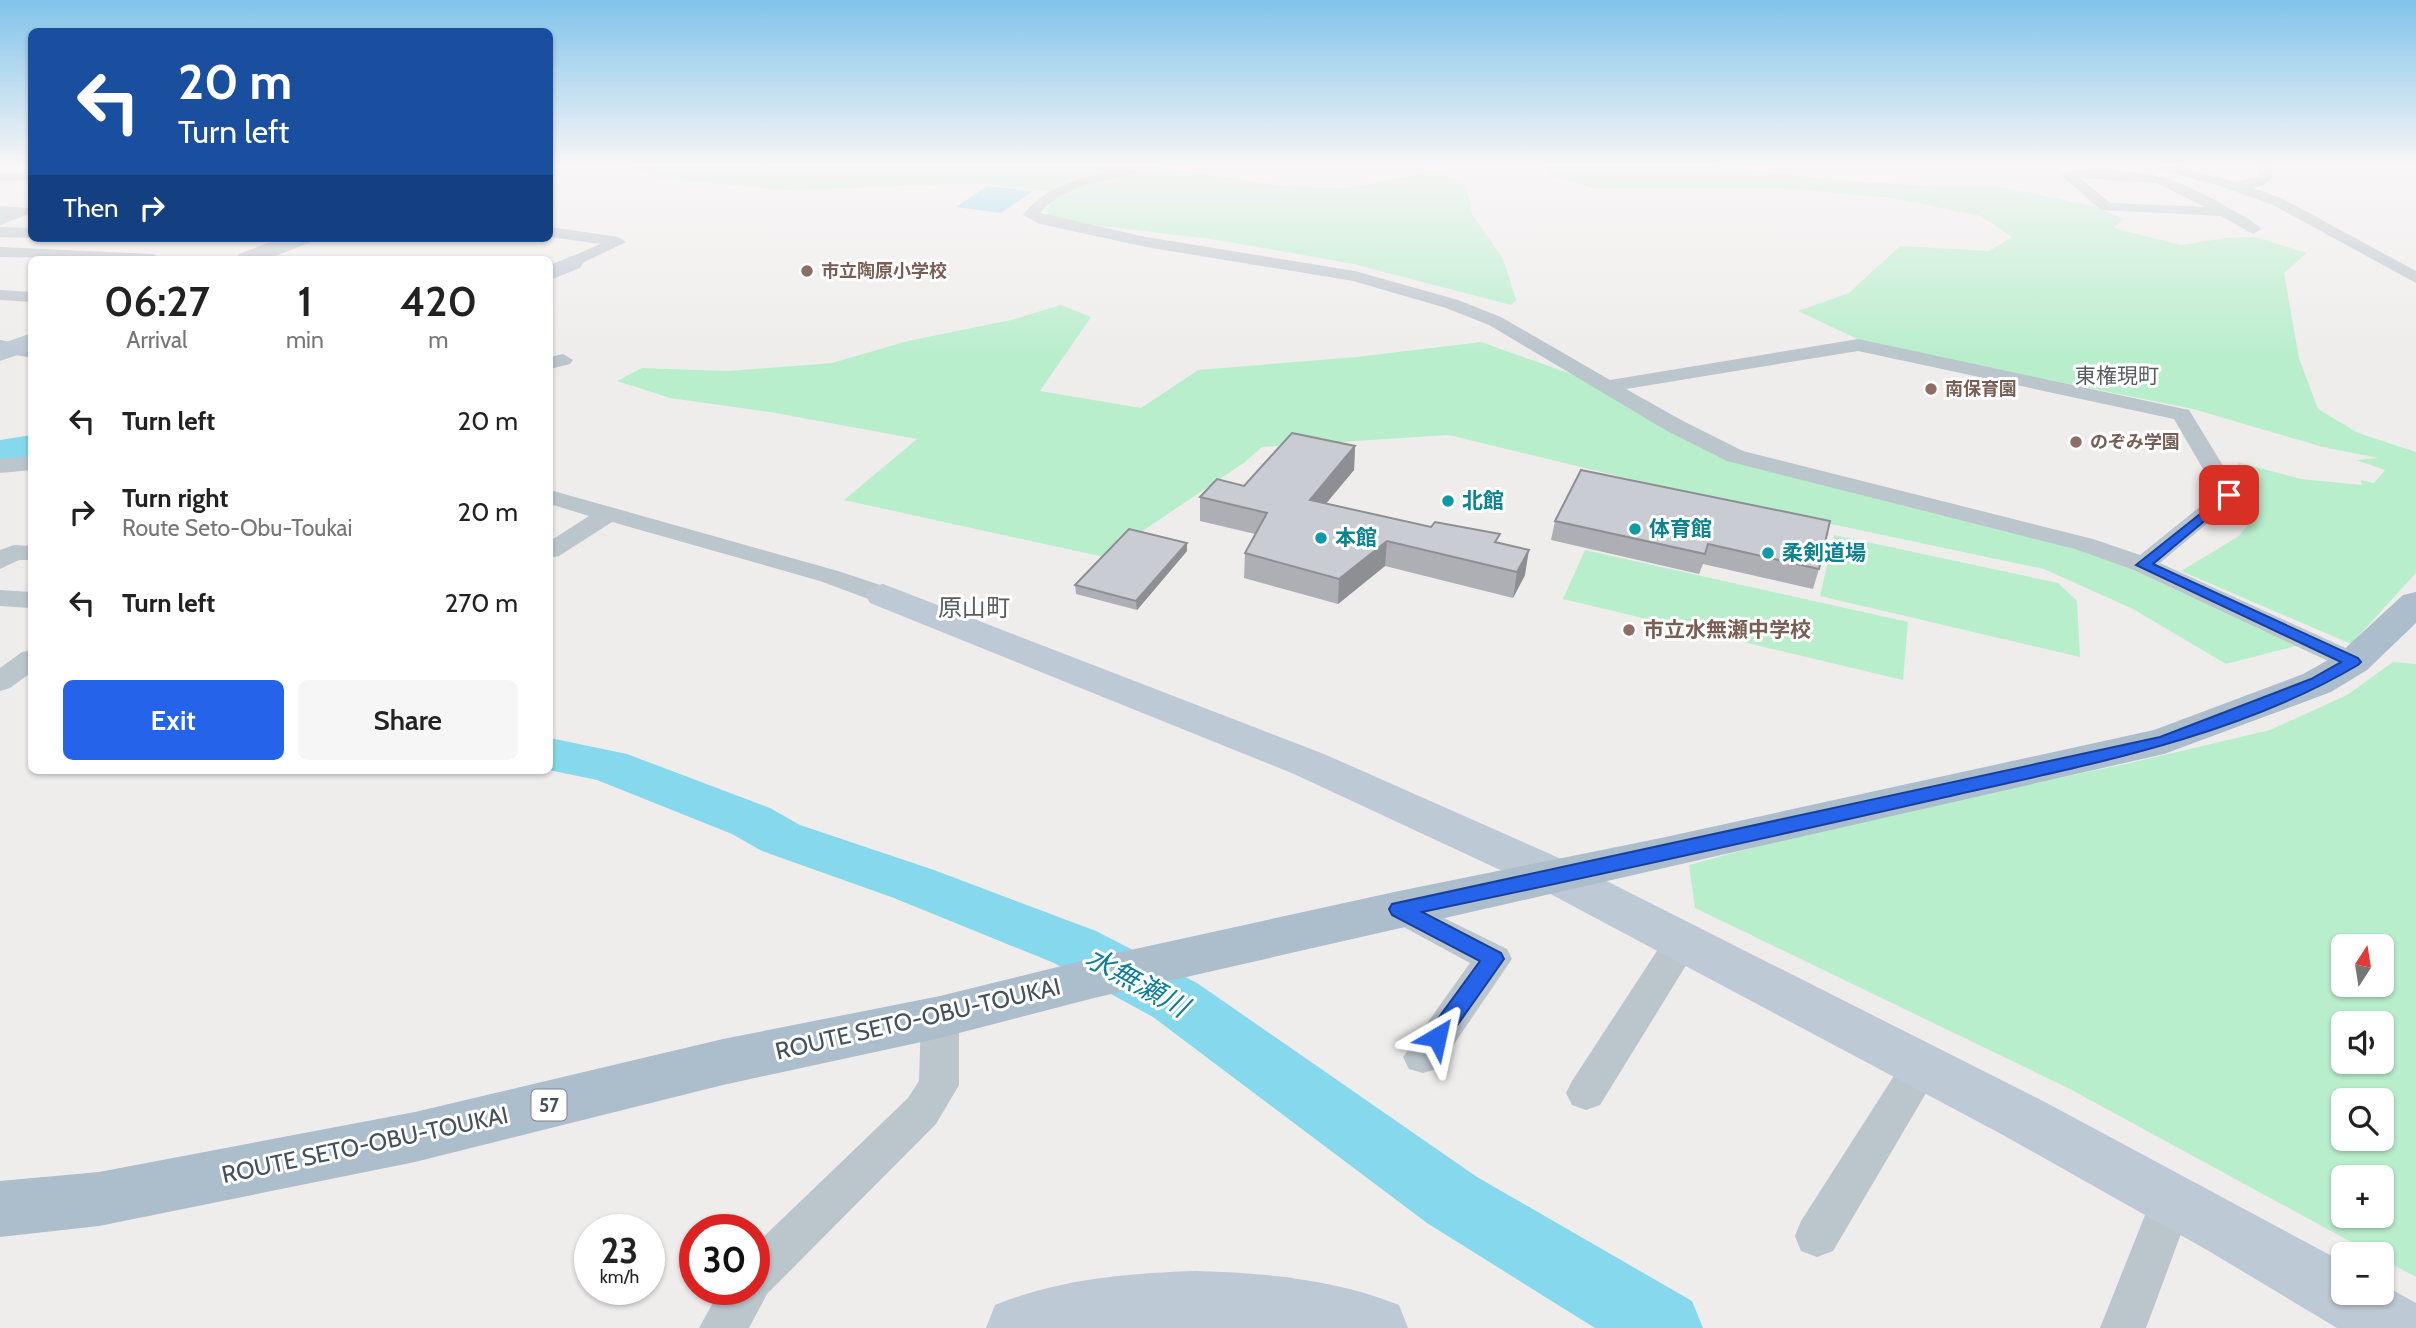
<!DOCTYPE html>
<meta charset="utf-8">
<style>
body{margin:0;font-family:Cabin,"Noto Sans JP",sans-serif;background:#f6f6f6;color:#222;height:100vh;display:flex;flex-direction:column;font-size:26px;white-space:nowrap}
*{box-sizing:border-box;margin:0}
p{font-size:23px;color:#767676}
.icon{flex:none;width:38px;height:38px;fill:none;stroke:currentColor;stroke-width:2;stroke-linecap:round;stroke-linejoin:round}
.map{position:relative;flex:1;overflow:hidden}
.panel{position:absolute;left:28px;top:256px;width:525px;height:518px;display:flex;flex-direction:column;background:#fff;border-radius:10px;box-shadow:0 2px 5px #0004}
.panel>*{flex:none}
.banner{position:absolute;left:28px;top:28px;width:525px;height:214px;border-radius:10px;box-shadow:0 2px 5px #0004;background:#1a4fa0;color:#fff;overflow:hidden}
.needle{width:46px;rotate:12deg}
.controls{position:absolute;left:2331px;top:934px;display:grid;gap:14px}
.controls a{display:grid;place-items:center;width:63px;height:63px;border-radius:10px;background:#fff;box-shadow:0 2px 5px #0004;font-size:35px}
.speed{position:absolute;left:574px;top:1214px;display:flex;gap:14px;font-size:35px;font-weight:700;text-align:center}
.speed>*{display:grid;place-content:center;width:91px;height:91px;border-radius:50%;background:#fff;box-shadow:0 2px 5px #0004;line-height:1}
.speed small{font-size:18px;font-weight:400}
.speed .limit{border:10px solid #d22;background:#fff;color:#111}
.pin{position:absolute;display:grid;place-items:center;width:60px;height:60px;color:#fff;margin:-30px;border-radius:14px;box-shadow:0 4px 10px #0006}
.me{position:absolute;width:77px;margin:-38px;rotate:36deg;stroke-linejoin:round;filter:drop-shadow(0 0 5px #0008)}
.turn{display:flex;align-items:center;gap:24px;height:147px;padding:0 35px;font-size:32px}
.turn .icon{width:91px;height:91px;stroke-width:2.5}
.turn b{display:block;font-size:49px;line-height:60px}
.then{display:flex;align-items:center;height:66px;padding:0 35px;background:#0003;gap:14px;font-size:26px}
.eta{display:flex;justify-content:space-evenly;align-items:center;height:119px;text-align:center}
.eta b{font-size:42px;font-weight:600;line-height:49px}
.action{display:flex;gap:14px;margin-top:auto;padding:14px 35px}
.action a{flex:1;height:80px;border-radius:10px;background:#2563eb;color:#fff;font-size:28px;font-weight:600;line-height:80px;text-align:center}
.action a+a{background:#f6f6f6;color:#222}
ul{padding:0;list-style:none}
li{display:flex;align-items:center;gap:21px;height:91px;padding:0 35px}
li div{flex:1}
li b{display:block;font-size:26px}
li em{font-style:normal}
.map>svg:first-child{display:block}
</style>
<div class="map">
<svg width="2416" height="1328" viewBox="0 0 2416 1328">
<rect width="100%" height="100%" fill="#efecec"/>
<g fill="#b9eecd" fill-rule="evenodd">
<path d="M627 166H1143L1284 186 1344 189 1436 171 1466 185 1472 214 1503 259 1516 300 1511 305 1354 264 1218 240 1046 219 1053 192 979 183 787 190 661 178Z"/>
<path d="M1542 166H1707L1834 180 1943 187H2001L2093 206 2124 219 2114 228 2181 245 2225 238 2255 237 2307 253 2284 273 2299 358 2318 409 2358 433 2416 452V573L2351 644 2181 571 2239 536 2259 511 2257 498 2237 462 2301 479 2362 485 2361 480 2374 483 2385 470 2356 460 2378 458 2323 447 2193 409 1866 343 1798 311 1849 293 1900 246 1989 251 2012 237 1981 216 1891 198 1785 188H1593L1548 175Z"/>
<path d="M1061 305 1091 317 1040 391 1141 408 1198 370 1357 357 1481 342 1588 380 1715 455 2118 556 2303 644 2226 664 2133 609 2044 569 1717 500 1449 435 1262 447 1245 462 1104 557 844 500 917 439 770 412 670 398 617 381 642 368 728 371 832 363 908 341 1011 320Z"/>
<path d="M1834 535 2058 583 2077 601 2080 657 1820 596Z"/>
<path d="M1585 550 1908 622 1903 680 1563 599Z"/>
<path d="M2393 662 2416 664V1277L2382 1259V1255H2375L2068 1088 1695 908 1689 865 1847 822 2126 764 2270 730 2347 695ZM2343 947H2382V985H2343ZM2343 1024H2382V1062H2343ZM2343 1101H2382V1139H2343ZM2343 1178H2382V1216H2343Z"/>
</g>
<path fill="#86d9ec" d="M987 186 1033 191 1001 213 956 207Z"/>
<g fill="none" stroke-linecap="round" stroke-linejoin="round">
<g fill="#86d9ec" fill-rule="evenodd">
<path d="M32 435V457L0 462V440Z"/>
<path d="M550 738 627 754 770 808 800 825 934 870 1096 931 1197 983 1477 1177 1692 1301 1703 1328H1595L1427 1223 1153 1017 1054 963 894 898 762 851 732 834 597 780 549 770Z"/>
</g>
<g fill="#bbc5cc" fill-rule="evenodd">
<path d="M1133 166H1161L1159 169C1122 178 1066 181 1040 213L1146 237 1355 271 1458 300 1501 317 1610 380 1858 339 2189 410 2241 495 2160 563 2363 656 2367 662 2363 668 2353 670 2343 668 2134 570 2075 549 1727 461 1667 431 1489 325 1446 308 1353 281 1146 247 1040 224 1023 215C1048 182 1095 174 1133 166ZM1858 351 2174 419 2217 493 2140 555 2093 539 1743 451 1683 421 1626 389Z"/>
<path d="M2154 166H2177L2235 182 2259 176 2256 166H2270L2273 177 2262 186 2253 188 2283 199 2416 271V283L2273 205 2220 186 2156 169Z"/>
<path d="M2102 169C2157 172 2183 181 2229 208 2240 215 2253 220 2261 229L2253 234 2221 216 2101 210 2061 175 2068 171ZM2080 178 2157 183 2205 207 2110 203Z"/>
<path d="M32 172V180L0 181V173Z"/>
<path d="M0 206 30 208 32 213 0 225Z"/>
<path d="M0 227 32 228V238L0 237Z"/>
<path d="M550 227 618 237 626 242 572 268 564 263 566 259 600 244 550 237Z"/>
<path d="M0 247 153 254 161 259 0 257Z"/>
<path d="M0 290 32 292V302L0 300Z"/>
<path d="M0 340 32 346V358L0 352Z"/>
<path d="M563 354 573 360 570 364 550 369V357Z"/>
<path d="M32 456V470L0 473V459Z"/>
<path d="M550 490 838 571 892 589 896 595 892 601 883 603 874 601 820 581 612 522 559 556 550 558V541L589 516 550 504Z"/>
<path d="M14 545 32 546V560H19L0 569V550Z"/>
<path d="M0 590 32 592V608L0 606Z"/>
<path d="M32 650V672L10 688 0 691V668L22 652Z"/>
<path d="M1399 896 1507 949 1512 959 1437 1069 1423 1073 1409 1069 1403 1057 1470 963 1387 918 1382 909 1387 900Z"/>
<path d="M1683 927 1696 931 1701 941 1600 1105 1586 1110 1572 1105 1566 1093 1572 1081 1670 931Z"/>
<path d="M940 1002 953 1006 959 1017V1085L936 1124 767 1294 749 1328H699L720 1290H754V1246L908 1098 919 1081 921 1017 927 1006Z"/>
<path d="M1922 1049 1936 1054 1942 1066 1833 1251 1817 1257 1801 1251 1795 1236 1801 1221 1908 1054Z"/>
<path d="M2172 1179 2187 1185 2194 1199 2146 1328H2100L2157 1185Z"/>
</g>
<g fill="#bdc9d4" fill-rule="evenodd">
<path d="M281 238H312L309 243 267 259H236L239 254Z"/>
<path d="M572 256 580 258 583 263 580 268 550 280V265Z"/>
<path d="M32 333V350L0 361V344Z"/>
<path d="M883 584 1324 754 1575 865 2043 1101 2343 1262V1293H2382V1284L2416 1303V1328H2337L2207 1250 2003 1135 1541 889 1294 774 870 603 865 595 870 587Z"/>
<path d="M1197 1271C1265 1273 1335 1279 1399 1305L1408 1328H986L995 1305C1059 1279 1129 1273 1197 1271Z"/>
</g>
<path fill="#acbdcc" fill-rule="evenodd" d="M2416 592V623L2367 670 2331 692 2164 754 1094 998 940 1038 723 1085 415 1162 99 1226 0 1237V1181L99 1172 415 1112 723 1039 940 996 1094 958 1399 891 1661 838 2154 730 2303 674 2339 654 2403 595Z"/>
</g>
<g fill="#adafb5">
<path d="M1355 446 1354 470 1326 503 1498 543 1525 575 1513 598 1385 566 1338 604 1244 578 1245 553 1255 534 1200 521V497L1244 486Z"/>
<path d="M1581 470 1819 569 1813 589 1703 564 1699 574 1551 540 1555 521Z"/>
<path d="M1187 543V551L1137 610 1076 594 1075 585Z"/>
</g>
<g fill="#8d8f93">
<path d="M1355 446 1354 470 1309 524 1310 500Z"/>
<path d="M1387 541 1385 566 1338 604 1339 579Z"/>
<path d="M1187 543V551L1137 610 1136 601Z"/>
<path d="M1529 550 1525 575 1513 598 1517 572Z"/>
</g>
<g fill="#c9ccd2" stroke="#8d8f93" stroke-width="2">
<path d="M1292 433 1355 446 1310 500 1431 527 1435 522 1500 534 1495 542 1529 550 1517 572 1387 541 1339 579 1245 553 1267 513 1200 497 1217 479 1244 486Z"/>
<path d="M1581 470 1830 521 1819 569 1708 544 1705 554 1555 521Z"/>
<path d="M1129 529 1187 543 1136 601 1075 585Z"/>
</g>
<linearGradient id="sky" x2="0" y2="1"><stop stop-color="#81c3ea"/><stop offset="0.47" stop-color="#f8f6f6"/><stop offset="1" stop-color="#f8f6f6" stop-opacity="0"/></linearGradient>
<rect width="2416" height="352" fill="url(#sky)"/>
<path fill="#2563eb" stroke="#184099" stroke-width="2" d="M2229 491 2235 495 2233 497 2153 564 2358 658 2361 662 2358 665C2231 740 2080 766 1937 799 1766 838 1594 876 1422 912L1501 953 1504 959 1444 1044 1437 1046 1429 1044 1426 1037 1429 1031 1480 961 1392 915 1389 909 1392 904 2160 737 2311 679 2341 662 2136 565Z"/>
<g fill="#8d6e63" stroke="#fff" stroke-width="2.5">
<circle cx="807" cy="271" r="7"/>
<circle cx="1931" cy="389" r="7"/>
<circle cx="2076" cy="442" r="7"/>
<circle cx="1629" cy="630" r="7"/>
</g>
<g fill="#0f9aa8" stroke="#fff" stroke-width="2.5">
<circle cx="1448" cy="501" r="7"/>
<circle cx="1635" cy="529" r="7"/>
<circle cx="1321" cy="538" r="7"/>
<circle cx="1768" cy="553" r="7"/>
</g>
<g text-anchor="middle" stroke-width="6" stroke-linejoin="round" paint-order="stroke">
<g font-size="18" font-weight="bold" fill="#785e54" stroke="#fff" text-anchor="start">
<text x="821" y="277">市立陶原小学校</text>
<text x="1945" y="395">南保育園</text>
<text x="2090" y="448">のぞみ学園</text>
</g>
<rect fill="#fff" stroke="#7d858c" stroke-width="2" x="531.5" y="1089.5" width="35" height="31" rx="5"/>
<g font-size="19" font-weight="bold" fill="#45515a">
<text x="549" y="1112">57</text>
</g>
<g font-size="21" fill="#595d62" stroke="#fff">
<text x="2117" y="383">東権現町</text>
</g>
<g font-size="21" font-weight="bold" fill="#0d838f" stroke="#fff" text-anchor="start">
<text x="1462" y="508">北館</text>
<text x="1649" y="536">体育館</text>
<text x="1335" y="545">本館</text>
<text x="1782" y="560">柔剣道場</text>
</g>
<g font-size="21" font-weight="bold" fill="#785e54" stroke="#fff" text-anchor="start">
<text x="1643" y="637">市立水無瀬中学校</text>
</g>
<g font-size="24" fill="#595d62" stroke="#fff">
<text x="974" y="616">原山町</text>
</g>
<g font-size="24" fill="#45515a" stroke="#fff">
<text transform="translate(918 1019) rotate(-13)" y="8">ROUTE SETO-OBU-TOUKAI</text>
<text transform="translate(365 1145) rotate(-12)" y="8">ROUTE SETO-OBU-TOUKAI</text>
</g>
<g font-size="28" font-style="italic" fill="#0c7e98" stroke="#fff">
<text transform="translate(1137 982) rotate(29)" y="10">水無瀬川</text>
</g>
</g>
</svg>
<div class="controls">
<a><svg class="needle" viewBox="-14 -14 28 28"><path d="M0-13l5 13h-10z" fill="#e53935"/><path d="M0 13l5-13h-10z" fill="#767676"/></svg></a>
<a><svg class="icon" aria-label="sound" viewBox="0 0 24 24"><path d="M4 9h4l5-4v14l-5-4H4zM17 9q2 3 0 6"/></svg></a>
<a><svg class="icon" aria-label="search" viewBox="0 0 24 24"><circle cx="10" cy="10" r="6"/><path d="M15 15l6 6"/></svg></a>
<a>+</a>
<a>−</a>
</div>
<div class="speed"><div>23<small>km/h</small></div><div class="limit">30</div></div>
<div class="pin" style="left:2229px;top:495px;background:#d93025"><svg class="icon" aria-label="arrive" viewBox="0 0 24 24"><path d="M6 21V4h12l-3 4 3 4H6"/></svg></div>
<svg class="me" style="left:1437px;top:1037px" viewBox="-20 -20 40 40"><path d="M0-17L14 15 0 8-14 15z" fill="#2563eb" stroke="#fff" stroke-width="4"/></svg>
<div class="banner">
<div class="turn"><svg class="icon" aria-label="left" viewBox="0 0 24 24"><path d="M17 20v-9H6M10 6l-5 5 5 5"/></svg><div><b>20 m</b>Turn left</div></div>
<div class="then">Then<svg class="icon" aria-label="right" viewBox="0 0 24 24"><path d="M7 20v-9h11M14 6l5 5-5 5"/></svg></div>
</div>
<section class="panel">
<div class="eta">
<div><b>06:27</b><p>Arrival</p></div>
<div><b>1</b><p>min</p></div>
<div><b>420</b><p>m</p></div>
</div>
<ul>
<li><svg class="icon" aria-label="left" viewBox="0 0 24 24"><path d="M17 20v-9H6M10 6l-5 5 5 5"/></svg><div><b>Turn left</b></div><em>20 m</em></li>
<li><svg class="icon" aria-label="right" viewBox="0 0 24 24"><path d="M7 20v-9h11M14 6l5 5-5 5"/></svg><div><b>Turn right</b><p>Route Seto-Obu-Toukai</p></div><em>20 m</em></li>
<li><svg class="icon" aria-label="left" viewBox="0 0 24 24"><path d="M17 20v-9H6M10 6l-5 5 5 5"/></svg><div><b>Turn left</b></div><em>270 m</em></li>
</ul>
<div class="action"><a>Exit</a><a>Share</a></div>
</section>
</div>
